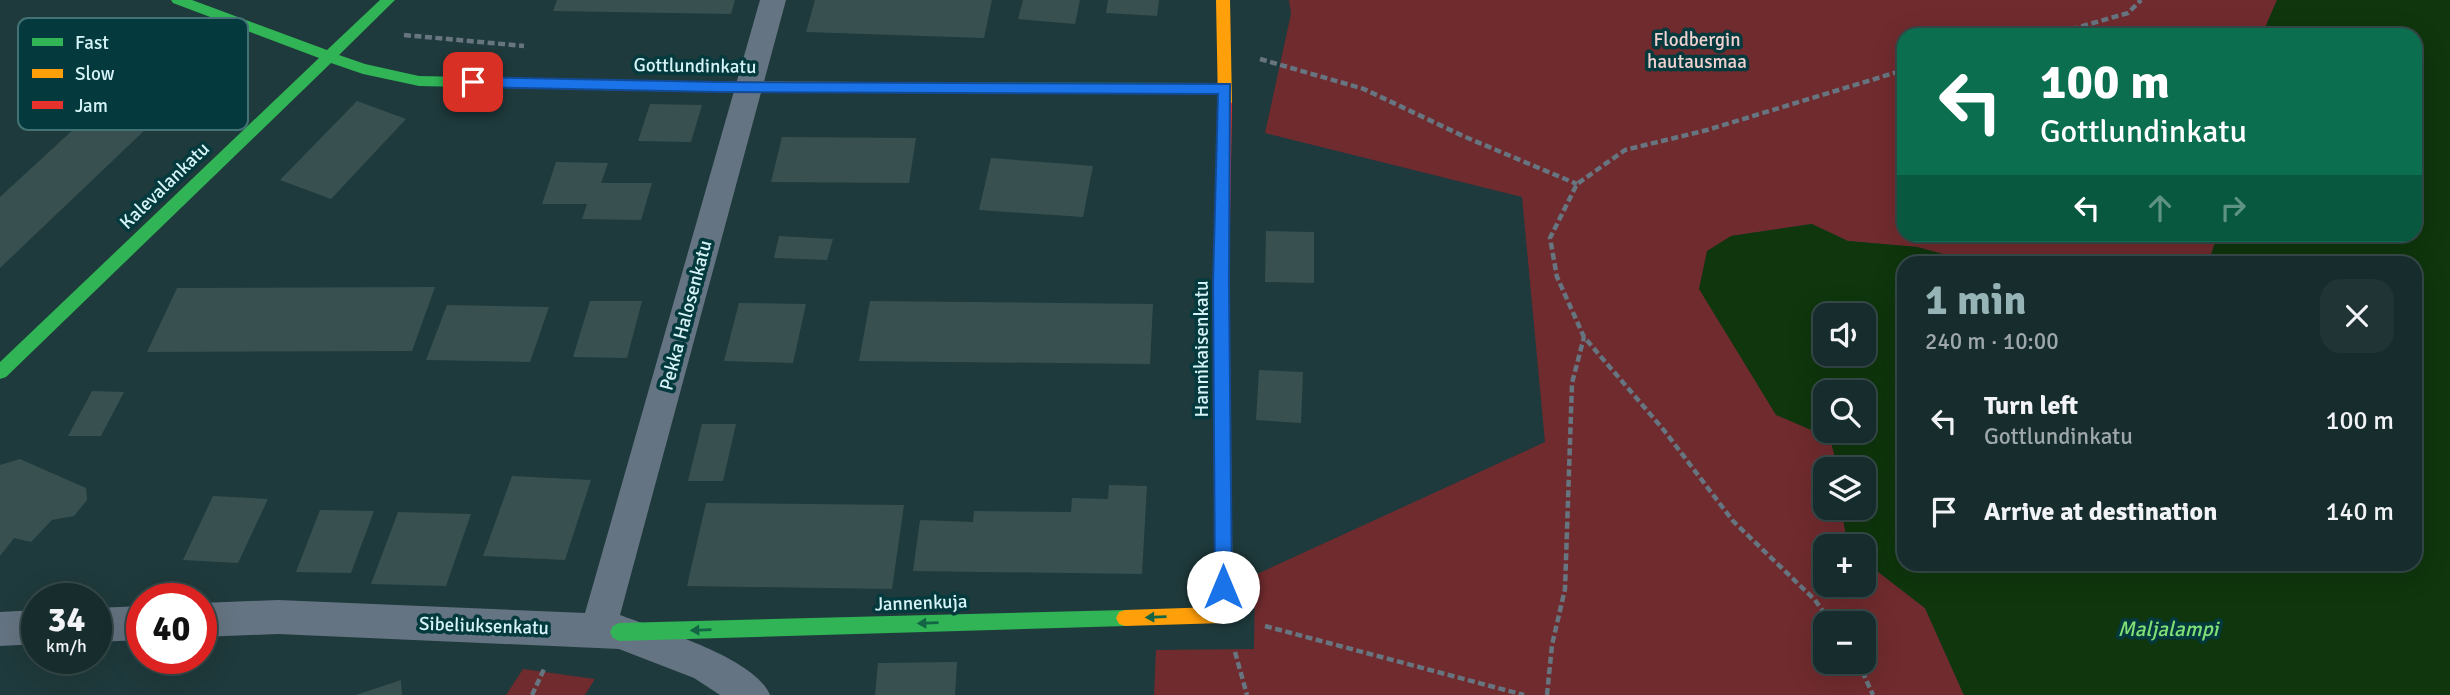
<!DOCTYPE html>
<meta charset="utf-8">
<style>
body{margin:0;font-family:Signika,sans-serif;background:#203435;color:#f1f3f6;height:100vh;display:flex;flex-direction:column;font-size:26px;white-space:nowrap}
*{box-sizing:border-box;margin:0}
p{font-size:23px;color:#9ea7aa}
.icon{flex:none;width:38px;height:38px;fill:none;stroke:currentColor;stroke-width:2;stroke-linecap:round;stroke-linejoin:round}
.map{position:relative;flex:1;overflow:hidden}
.sheet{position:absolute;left:1897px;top:256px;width:525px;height:315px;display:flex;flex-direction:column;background:#172c2d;border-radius:21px;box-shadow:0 7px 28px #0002,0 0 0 2px #364849}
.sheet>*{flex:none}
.banner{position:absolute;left:1897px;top:28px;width:525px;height:214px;border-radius:21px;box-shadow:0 7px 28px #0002,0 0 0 2px #364849;background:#0b6e4f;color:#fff;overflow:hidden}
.fabs{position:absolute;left:1813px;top:303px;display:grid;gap:14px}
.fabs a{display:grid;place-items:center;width:63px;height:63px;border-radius:14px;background:#172c2d;box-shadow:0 7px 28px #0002,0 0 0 2px #364849;font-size:35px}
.speed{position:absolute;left:21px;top:583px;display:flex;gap:14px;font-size:35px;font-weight:700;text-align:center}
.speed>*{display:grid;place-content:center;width:91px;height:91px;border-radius:50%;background:#172c2d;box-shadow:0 7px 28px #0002,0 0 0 2px #364849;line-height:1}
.speed small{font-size:18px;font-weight:400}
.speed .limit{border:10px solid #d22;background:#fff;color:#111}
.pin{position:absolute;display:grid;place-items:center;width:60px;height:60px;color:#fff;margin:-30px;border-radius:14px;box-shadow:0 4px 10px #0006}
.me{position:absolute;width:77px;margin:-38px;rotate:0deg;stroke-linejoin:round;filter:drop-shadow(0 0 5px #0008)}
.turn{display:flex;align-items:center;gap:24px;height:147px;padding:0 28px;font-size:32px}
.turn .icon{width:91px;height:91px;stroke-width:2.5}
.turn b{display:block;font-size:49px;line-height:60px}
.lanes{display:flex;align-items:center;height:66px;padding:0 28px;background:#0003;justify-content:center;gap:35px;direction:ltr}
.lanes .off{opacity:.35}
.round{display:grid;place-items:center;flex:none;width:74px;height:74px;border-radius:21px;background:#203435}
.headline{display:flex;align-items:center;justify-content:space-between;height:119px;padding:0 28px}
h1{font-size:42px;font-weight:800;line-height:52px;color:#96b3b6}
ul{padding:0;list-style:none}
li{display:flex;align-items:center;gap:21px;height:91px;padding:0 28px}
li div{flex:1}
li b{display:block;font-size:26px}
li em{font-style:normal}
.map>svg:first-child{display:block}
</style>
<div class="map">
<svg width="2450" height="695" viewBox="0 0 2450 695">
<rect width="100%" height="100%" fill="#1f3a3c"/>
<g fill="#702b2e" fill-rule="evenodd">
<path d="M1289 0H2277L2262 35H1904V234L2217 235 2209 262H1972L1917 247 1848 241 1811 224 1731 236 1776 414 1830 438 1838 469H1825V508H1841L1848 546H1825V584H1864V561L1925 608 1964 695H1154L1156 650 1254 649 1255 575 1545 442 1522 197 1265 133 1291 14ZM1825 623H1864V662H1825Z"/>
<path d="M523 669 595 679 585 695H506Z"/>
</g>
<path fill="#0f360d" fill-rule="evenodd" d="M2277 0H2450V695H1964L1925 608 1864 561V546H1848L1841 508H1864V469H1838L1830 438 1776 415 1699 289 1707 251 1731 236 1812 224 1848 241 1917 247 1972 262H1904V564H2415V262H2209L2217 235 2415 234V35H2262ZM1825 315H1864V354H1825ZM1864 392V430H1825V392Z"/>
<g fill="#38504f">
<path d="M557 0H735L731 14 553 11Z"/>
<path d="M815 0H992L984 38 806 32Z"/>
<path d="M1023 0H1080L1075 24 1018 19Z"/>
<path d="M1108 0H1159L1157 16 1106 13Z"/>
<path d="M139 69 190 87 0 268V197Z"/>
<path d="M357 101 406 119 331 199 280 180Z"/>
<path d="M650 104 702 105 691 142 638 141Z"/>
<path d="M782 137 916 138 909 183 771 182Z"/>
<path d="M991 158 1093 166 1083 217 979 210Z"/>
<path d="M556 162 608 163 601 183H652L641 220 582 219 587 204H542Z"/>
<path d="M1266 231 1314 232V283L1265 282Z"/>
<path d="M779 236 833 239 827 260 774 258Z"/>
<path d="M435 287 412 351 147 352 177 288Z"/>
<path d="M590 301H642L627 358 573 357Z"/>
<path d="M870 301 1153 304 1150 364 859 361Z"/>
<path d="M739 303 806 304 793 363 724 361Z"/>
<path d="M447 305 549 307 530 362 426 360Z"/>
<path d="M1259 370 1303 372 1301 423 1256 420Z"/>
<path d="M92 391 124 392 101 436H68Z"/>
<path d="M702 424H736L723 481H688Z"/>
<path d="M20 459 86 488 87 500 74 516 52 520 31 542 14 538 0 556V465Z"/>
<path d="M512 476 591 480 565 560 483 556Z"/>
<path d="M1109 485 1147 486 1142 574 913 571 920 520 973 522 974 511 1071 512 1072 498 1108 499Z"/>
<path d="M213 496 268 499 238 563 183 560Z"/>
<path d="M706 503 904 505 892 589 687 586Z"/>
<path d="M320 510 374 511 351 573 296 572Z"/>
<path d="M398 512 471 514 446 586 371 584Z"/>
<path d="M957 662 955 695H875L878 663Z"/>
<path d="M401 680 402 695H356Z"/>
</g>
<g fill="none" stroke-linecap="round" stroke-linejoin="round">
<g stroke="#66757f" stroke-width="4.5" stroke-dasharray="7 3.5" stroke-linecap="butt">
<path d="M404 35 524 46"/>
<path d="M2051 35 2128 13 2141 0"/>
<path d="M1260 59 1364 89 1463 136 1577 184"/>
<path d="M1831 623 1815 600 1733 521 1663 429 1584 337 1557 277 1550 238 1577 184 1625 150 1707 130 1904 70"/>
<path d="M1265 626 1524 695"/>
<path d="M1235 652 1247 695"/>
<path d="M1858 662 1873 695"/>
<path d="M532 695 545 667"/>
<path d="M1547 695 1552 645 1565 589 1572 383 1584 337"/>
</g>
<g fill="#657482" fill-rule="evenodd">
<path d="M760 0H786L620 615C659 630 754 657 770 695H720L694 678 619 649 278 634 201 637V603L278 600 585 613Z"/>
<path d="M142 606V640L96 642V608Z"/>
<path d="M37 610V644L0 646V612Z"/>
</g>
<g fill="#30b455" fill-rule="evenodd">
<path d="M171 0H192L327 50 380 0H395L339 55 365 64 419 76 647 81 654 86 647 91 419 86 363 74 331 63 6 377 0 379V362L319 58 173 3Z"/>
<path d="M862 82 1225 83 1232 88 1225 93 862 92 855 87Z"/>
<path d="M1125 610 1131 612 1134 618 1131 624 1125 626 619 641 613 638 610 632 613 626 619 623Z"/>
</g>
<g fill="#ff9f0a" fill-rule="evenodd">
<path d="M1216 0H1230L1232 103 1225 108 1218 103Z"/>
<path d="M647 81 862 82 869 87 862 92 647 91 640 86Z"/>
<path d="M1221 279 1226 280 1229 285 1233 615 1230 621 1224 623 1125 626 1119 624 1116 618 1119 612 1125 610 1215 607 1213 285 1216 280Z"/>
</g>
<path fill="#e5322d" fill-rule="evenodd" d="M1225 98 1232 103 1229 285 1226 290H1216L1213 285 1218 103Z"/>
</g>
<defs><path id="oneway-solid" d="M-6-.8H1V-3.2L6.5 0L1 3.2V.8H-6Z" transform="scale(1.75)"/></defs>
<g fill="#136545">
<use href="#oneway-solid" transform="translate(1156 617) rotate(178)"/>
<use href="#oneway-solid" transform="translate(928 623) rotate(178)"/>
<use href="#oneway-solid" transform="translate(701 630) rotate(178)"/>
</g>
<path fill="#1a73e8" stroke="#114b97" stroke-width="2" d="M473 77 718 82 1230 84 1229 283 1232 587 1230 593 1223 595 1217 593 1215 587 1213 283 1218 94 718 92 473 87 466 82Z"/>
<g text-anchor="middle" stroke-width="7" stroke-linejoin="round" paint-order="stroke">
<g font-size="19" fill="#f0d1d0" stroke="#043a3d">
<text x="1697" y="46">Flodbergin<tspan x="1697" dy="22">hautausmaa</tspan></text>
</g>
<g font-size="19" fill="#d6f4f7" stroke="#043a3d">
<text transform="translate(695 65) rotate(1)" y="7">Gottlundinkatu</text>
<text transform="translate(164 185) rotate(-44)" y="7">Kalevalankatu</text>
<text transform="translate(685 315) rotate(-75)" y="7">Pekka Halosenkatu</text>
<text transform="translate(1201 349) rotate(-90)" y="7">Hannikaisenkatu</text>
<text transform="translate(921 602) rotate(-2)" y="7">Jannenkuja</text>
<text transform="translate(484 625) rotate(2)" y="7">Sibeliuksenkatu</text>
</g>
<g font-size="21" font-style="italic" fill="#80e175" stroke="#043a3d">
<text x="2168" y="636">Maljalampi</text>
</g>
</g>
<rect x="18" y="18" width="230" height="112" rx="10" fill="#043a3d" stroke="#437275" stroke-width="2"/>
<rect x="32" y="38" width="31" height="8" fill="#30b455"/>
<rect x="32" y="69" width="31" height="9" fill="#ff9f0a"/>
<rect x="32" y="101" width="31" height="8" fill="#e5322d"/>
<g font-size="19" fill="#d6f4f7">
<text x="75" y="49">Fast</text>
<text x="75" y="80">Slow</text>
<text x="75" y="112">Jam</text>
</g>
</svg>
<div class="fabs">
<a><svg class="icon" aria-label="sound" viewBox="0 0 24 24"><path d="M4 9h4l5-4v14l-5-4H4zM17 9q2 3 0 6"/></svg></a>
<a><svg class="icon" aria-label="search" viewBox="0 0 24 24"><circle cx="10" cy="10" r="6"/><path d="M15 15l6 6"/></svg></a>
<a><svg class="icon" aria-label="layers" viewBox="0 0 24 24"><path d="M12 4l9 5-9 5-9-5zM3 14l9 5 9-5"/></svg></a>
<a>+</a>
<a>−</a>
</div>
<div class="speed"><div>34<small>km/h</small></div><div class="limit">40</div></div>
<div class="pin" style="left:473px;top:82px;background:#d93025"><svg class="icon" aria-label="arrive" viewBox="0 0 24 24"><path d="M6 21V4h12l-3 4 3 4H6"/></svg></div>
<svg class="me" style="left:1223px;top:587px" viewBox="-20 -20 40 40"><circle r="19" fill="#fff"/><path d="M0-13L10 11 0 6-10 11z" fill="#1a73e8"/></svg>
<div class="banner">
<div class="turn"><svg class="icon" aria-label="left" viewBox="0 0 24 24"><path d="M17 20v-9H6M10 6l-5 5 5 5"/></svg><div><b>100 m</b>Gottlundinkatu</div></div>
<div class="lanes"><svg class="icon" aria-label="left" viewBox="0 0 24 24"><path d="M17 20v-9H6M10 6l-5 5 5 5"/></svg><svg class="icon off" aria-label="ahead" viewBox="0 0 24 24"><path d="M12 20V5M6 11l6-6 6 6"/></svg><svg class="icon off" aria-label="right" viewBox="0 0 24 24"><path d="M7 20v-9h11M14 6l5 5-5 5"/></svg></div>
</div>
<section class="sheet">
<div class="headline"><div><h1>1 min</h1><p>240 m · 10:00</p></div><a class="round"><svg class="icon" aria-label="close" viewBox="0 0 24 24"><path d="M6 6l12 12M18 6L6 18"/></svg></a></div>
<ul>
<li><svg class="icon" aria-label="left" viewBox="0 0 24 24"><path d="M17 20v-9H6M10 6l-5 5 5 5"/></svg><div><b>Turn left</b><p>Gottlundinkatu</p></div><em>100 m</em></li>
<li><svg class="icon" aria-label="arrive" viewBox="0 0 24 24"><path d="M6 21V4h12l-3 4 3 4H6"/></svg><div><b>Arrive at destination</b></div><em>140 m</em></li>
</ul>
</section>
</div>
